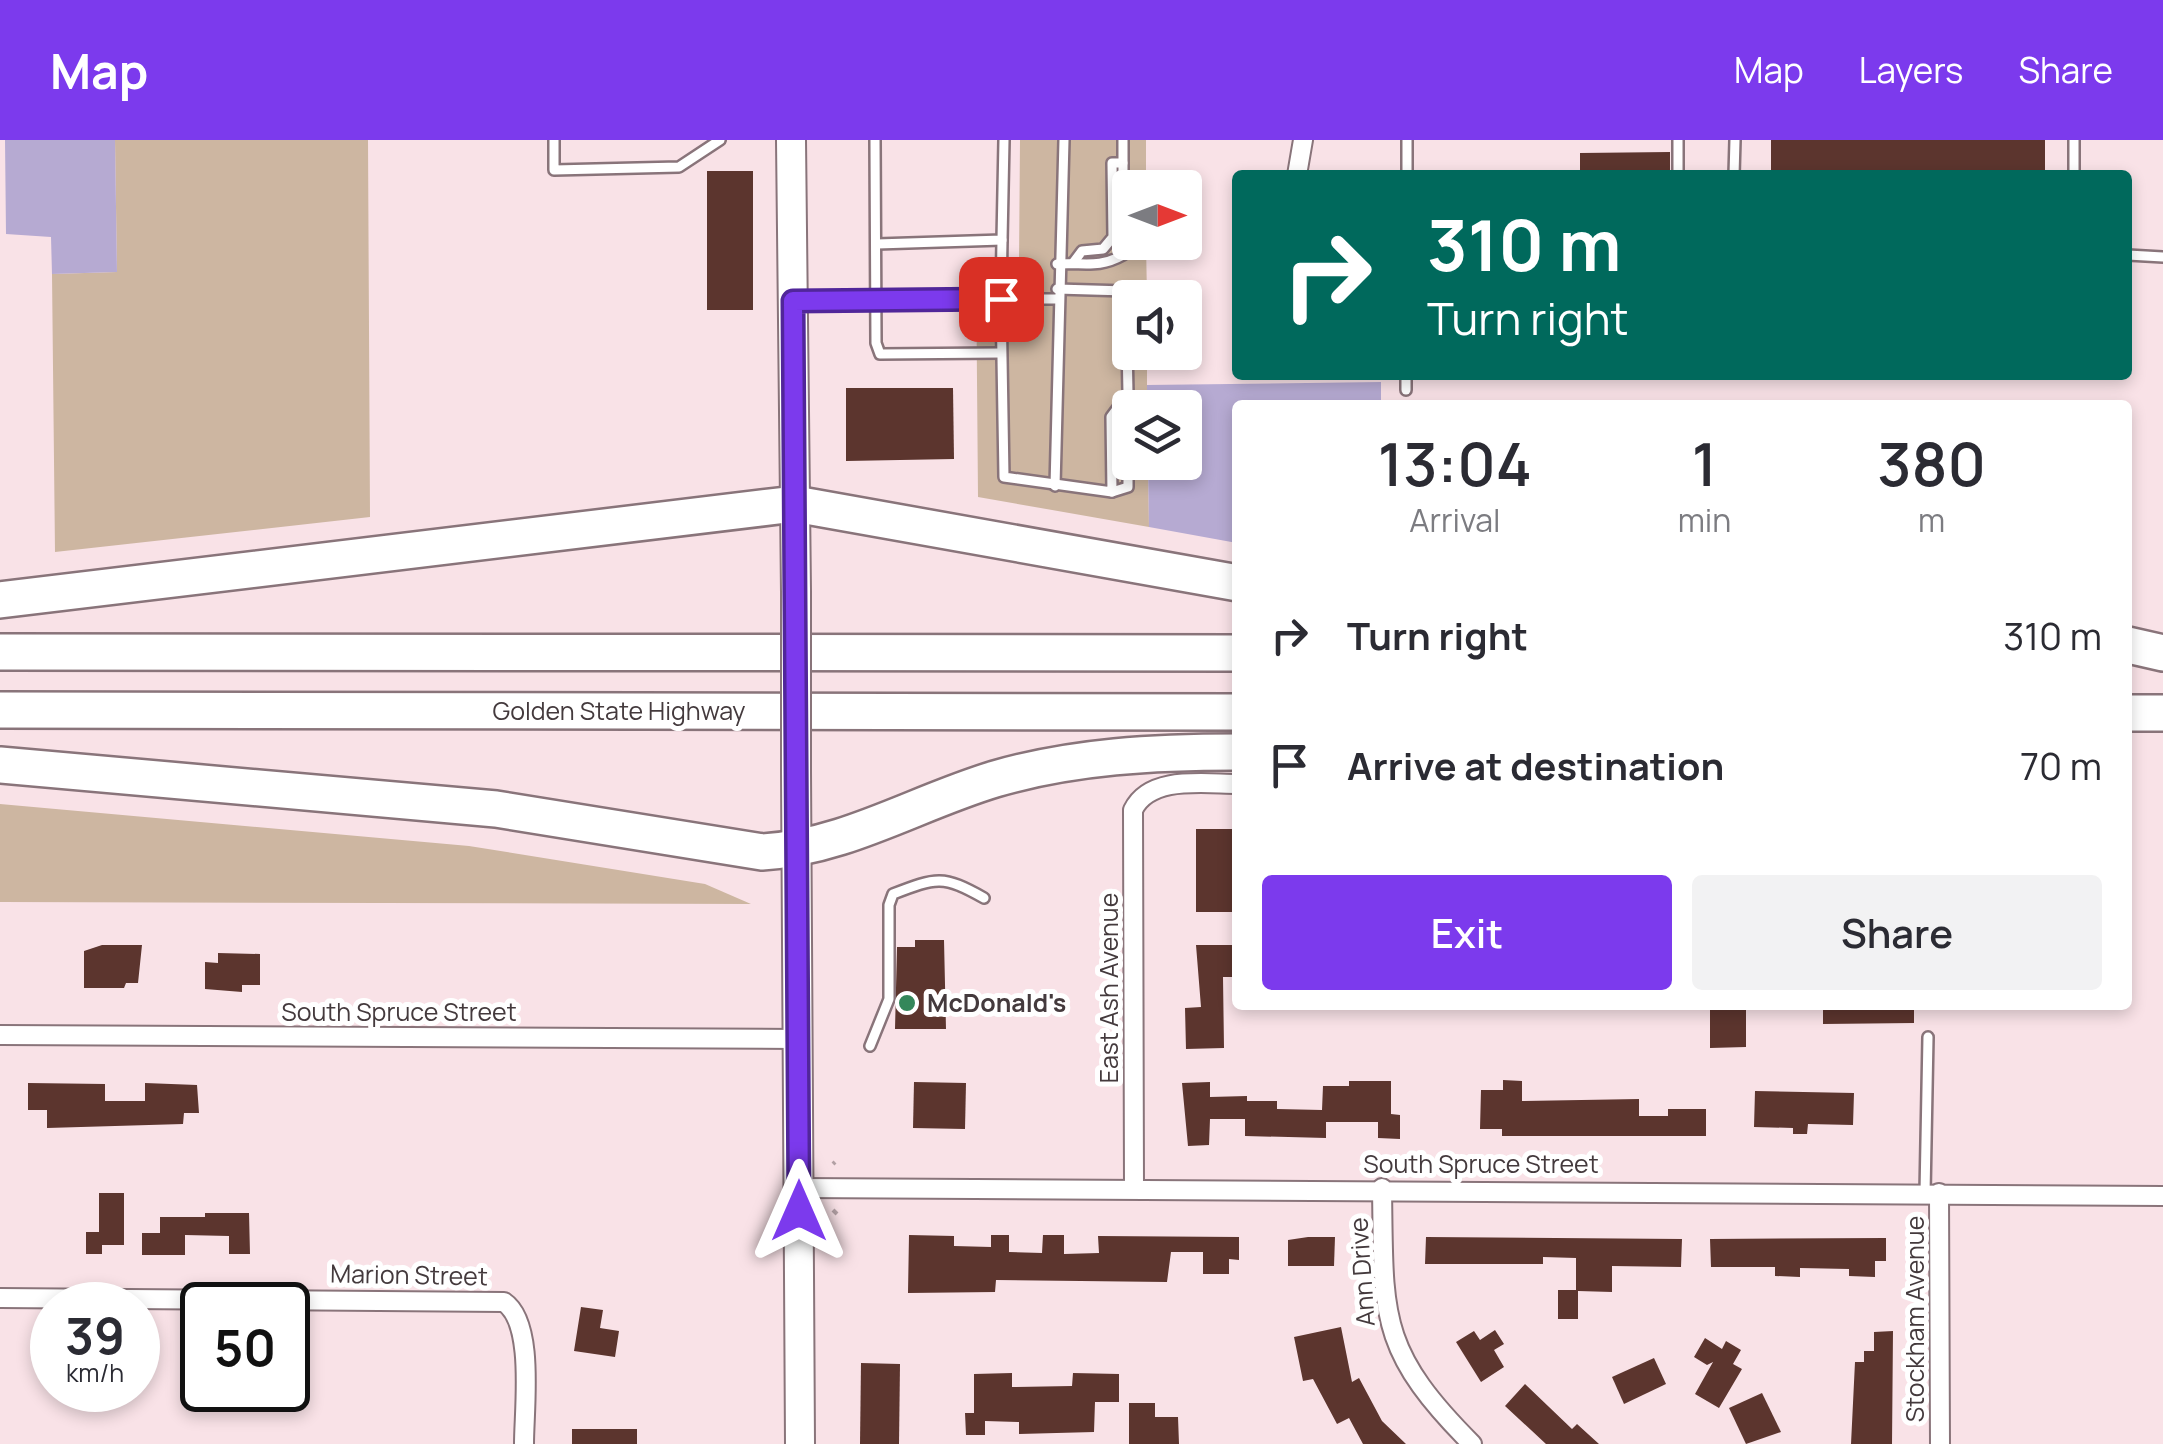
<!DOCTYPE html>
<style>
body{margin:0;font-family:Manrope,sans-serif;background:#f2f2f3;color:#2b2b33;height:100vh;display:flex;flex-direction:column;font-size:38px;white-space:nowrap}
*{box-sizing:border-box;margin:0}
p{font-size:32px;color:#7c7c81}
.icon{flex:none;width:55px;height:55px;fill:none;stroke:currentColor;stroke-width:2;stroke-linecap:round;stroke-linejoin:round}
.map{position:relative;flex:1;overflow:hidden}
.drawer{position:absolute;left:1232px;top:260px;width:900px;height:610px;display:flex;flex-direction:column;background:#fff;border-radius:10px;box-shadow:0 5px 15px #0003}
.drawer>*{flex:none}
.hud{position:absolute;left:1232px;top:30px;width:900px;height:210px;border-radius:10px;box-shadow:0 5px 15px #0003;background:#00695c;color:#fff;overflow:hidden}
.needle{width:65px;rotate:90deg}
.controls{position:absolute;left:1112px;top:30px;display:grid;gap:20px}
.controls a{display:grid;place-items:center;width:90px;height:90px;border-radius:10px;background:#fff;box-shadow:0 5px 15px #0003;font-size:50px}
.speed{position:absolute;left:30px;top:1142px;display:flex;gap:20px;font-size:50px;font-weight:700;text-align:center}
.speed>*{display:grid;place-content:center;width:130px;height:130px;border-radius:50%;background:#fff;box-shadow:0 5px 15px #0003;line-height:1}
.speed small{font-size:25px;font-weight:400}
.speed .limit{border:5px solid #111;border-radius:15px;background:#fff;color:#111}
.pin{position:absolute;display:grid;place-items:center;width:85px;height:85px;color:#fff;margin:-42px;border-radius:20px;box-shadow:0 5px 15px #0006}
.me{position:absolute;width:110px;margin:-55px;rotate:0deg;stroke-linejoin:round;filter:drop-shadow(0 0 8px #0008)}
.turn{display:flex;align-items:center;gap:35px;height:210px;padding:0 30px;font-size:45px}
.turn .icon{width:130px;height:130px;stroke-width:2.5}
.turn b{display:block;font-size:70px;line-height:85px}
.eta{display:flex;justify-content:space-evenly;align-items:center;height:170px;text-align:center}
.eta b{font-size:60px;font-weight:600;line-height:70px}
.primary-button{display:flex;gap:20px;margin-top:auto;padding:20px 30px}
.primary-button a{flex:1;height:115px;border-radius:10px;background:#7c3aed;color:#fff;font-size:40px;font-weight:600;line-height:115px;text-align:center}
.primary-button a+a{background:#f2f2f3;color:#2b2b33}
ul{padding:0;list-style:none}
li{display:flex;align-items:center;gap:30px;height:130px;padding:0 30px}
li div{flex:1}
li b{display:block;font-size:38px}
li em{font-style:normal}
header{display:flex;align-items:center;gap:60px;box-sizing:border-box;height:140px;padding:0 50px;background:#7c3aed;color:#fff}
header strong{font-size:48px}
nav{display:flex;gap:55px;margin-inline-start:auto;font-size:35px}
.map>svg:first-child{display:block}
</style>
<header>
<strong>Map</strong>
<nav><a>Map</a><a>Layers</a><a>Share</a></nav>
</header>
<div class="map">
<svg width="2163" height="1304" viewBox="0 0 2163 1304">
<rect width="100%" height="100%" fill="#f9e2e7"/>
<g fill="#cdb6a1">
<path d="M115 0H368L370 377 55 412 52 134 117 132Z"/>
<path d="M1020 0H1146V47L1130 48V102L1146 103 1147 157 1130 158V212L1147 213V267L1130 268V322L1148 323 1149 387 978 357 976 124 1019 123Z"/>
<path d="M0 664 469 706 705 744 751 764 0 762Z"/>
</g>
<g fill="#b6aad2">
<path d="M5 0H115L117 132 52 134 51 97 6 94Z"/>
<path d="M1381 242V265H1238L1237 403 1149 387 1148 323 1185 322V268L1147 267V245Z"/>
</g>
<g fill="#5c352e">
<rect x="1771" y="0" width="274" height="35"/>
<path d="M1670 12V35H1580V13Z"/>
<rect x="707" y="31" width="46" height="139"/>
<path d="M846 248H953L954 319 846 321Z"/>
<rect x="1196" y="689" width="42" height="83"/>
<path d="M915 800H944L946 889H895L897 807H915Z"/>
<path d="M102 805H142L138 843H126L124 848H84V811Z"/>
<path d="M1196 805H1238V837H1223L1224 908 1186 909 1185 868 1201 867Z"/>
<path d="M218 813 260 814V845H242V852L205 849V822L218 823Z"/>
<path d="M1710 865H1746V907L1710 908Z"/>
<path d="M1823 865H1914V883L1823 884Z"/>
<path d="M1503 940 1522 941V961L1639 959V976H1668V969H1706V996H1502V989H1480L1481 950H1503Z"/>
<path d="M1349 941H1391V974L1400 975V999L1378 998V982H1326V998L1245 996V979H1210L1209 1005 1188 1006 1182 943 1210 942V957L1247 956V961H1277V969L1322 970 1323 946H1349Z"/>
<path d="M914 942 966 943 965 989 913 988Z"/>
<path d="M28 943 105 944V961H145V943L197 945 199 973H184L183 984 47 988V970H28Z"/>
<path d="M1755 951 1854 953 1853 985 1808 984 1807 994H1793V988L1754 987Z"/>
<path d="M99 1053H124V1105H102V1114H86V1092H99Z"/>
<path d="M205 1073H249L250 1114H229V1096L185 1095V1115H142V1093H160V1077H205Z"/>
<path d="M909 1095 954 1096V1106L991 1107V1095H1009V1112L1042 1113 1043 1095H1064V1114L1099 1113 1098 1096 1239 1097V1120L1229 1119V1134H1203V1112H1171L1167 1142 996 1140 995 1152 908 1153Z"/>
<path d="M1308 1097H1335L1334 1126H1288V1100Z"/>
<path d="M1426 1097 1682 1099 1681 1127 1612 1126V1152L1578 1151V1179H1558V1150H1576V1118L1543 1117V1124H1425Z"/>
<path d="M1886 1098V1121H1875V1137L1849 1136V1129L1800 1128V1137L1775 1136V1127H1711L1710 1099Z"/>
<path d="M581 1167 603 1170 600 1188 619 1191 615 1217 574 1211Z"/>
<path d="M1341 1187 1352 1242 1359 1238 1382 1281 1406 1304H1363L1349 1278 1337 1284 1313 1239 1303 1241 1294 1197Z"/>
<path d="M1495 1190 1504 1204 1494 1210 1504 1227 1481 1242 1456 1202 1474 1191 1480 1200Z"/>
<path d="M1893 1191 1892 1304H1851L1855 1222H1864V1211H1874V1192Z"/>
<path d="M1705 1198 1722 1209 1726 1201 1741 1210 1733 1224 1742 1229 1719 1268 1695 1254 1713 1222 1707 1225 1694 1217Z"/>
<path d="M1654 1218 1666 1244 1624 1264 1612 1237Z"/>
<path d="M861 1223 900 1224 899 1304H860Z"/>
<path d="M1012 1233V1247L1072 1246 1073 1233 1119 1234V1262H1095L1094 1292 1019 1294V1282L985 1281V1295H966L965 1273H974V1234Z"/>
<path d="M1525 1244 1572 1289 1577 1284 1599 1304H1546L1505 1266Z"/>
<path d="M1762 1253 1781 1292 1746 1304 1729 1268Z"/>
<path d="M1129 1263H1155V1277H1178L1179 1304H1129Z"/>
<rect x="572" y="1289" width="65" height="15"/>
</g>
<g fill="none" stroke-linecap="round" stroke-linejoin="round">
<defs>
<g id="lane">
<path d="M554 0V30L679 27 720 0"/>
<path d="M875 0 876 203 880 214 1000 213"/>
<path d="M1678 0V35"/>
<path d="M1407 35V0"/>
<path d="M1734 35 1735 0"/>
<path d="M2074 35V0"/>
<path d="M877 104 1002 100 1004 0"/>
<path d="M2128 115 2163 117"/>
<path d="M1073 123 1082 111 1103 109 1113 97 1112 23H1123"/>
<path d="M1057 124C1083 122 1098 129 1123 115V0"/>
<path d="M1057 149 1126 151 1128 254 1111 277 1112 352 1004 337 1001 159H1057"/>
<path d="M795 161 1001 159 1002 100"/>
<path d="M1406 250V235"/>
<path d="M1055 346 1064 0"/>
<path d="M1112 352 1128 347V257"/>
<path d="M870 906 889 859V765L893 754C937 737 943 735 984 758"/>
<path d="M1925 1053 1928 897"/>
</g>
<g id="street">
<path d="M1297 35 1303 0"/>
<path d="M0 895 798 899"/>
<path d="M799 1048 2163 1056"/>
<path d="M1134 1048 1133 670C1150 635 1204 644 1238 644"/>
<path d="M1382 1048C1384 1175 1377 1209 1472 1304"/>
<path d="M1939 1053 1940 1304"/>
<path d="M0 1158 504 1162C535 1183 524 1268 524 1304"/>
</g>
<g id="secondary">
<path d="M791 0 796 452"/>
<path d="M796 631 800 1304"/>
</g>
<g id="highway">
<path d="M0 460 795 364 1238 443"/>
<path d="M2128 505 2163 513"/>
<path d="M0 512 1238 513"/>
<path d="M0 570 1238 572"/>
<path d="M2128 573H2163"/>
<path d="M0 625 496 669 762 712C846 707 915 663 995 639 1074 616 1155 612 1238 612"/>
</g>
</defs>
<use href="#lane" stroke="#89747a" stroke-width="14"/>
<use href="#street" stroke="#89747a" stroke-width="22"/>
<use href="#secondary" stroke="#89747a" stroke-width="32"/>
<use href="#highway" stroke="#89747a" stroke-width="40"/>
<g stroke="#b2a0a4" stroke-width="4" stroke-dasharray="8 5" stroke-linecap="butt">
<path d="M833 1024 835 1022"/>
<path d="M833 1070 837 1074"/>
</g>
<use href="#lane" stroke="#fff" stroke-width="9"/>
<use href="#street" stroke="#fff" stroke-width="18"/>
<use href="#secondary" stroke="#fff" stroke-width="28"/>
<use href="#highway" stroke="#fff" stroke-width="35"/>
<defs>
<path id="secondary-bridge" d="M796 452V631"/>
</defs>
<use href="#secondary-bridge" stroke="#89747a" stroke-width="32" stroke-linecap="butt"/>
<use href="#secondary-bridge" stroke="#fff" stroke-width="28"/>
</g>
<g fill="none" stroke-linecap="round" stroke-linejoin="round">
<defs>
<path id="route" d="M799 1071 793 161 1001 159"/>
</defs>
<use href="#route" stroke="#51269a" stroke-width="25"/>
<use href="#route" stroke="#7c3aed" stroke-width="18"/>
</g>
<circle fill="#34875a" stroke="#fff" stroke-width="4" cx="907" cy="863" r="10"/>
<g text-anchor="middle" stroke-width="10" stroke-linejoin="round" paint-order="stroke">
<g font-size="25" fill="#443a3d" stroke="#fff">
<text x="619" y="580">Golden State Highway</text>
<text transform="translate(1109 848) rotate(-90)" y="9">East Ash Avenue</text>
<text x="399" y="881">South Spruce Street</text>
<text x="1481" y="1033">South Spruce Street</text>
<text transform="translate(1362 1132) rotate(-94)" y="9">Ann Drive</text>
<text transform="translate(409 1135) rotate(1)" y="9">Marion Street</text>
<text transform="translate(1915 1179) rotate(-90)" y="9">Stockham Avenue</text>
</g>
<g font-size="25" font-weight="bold" fill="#443a3d" stroke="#fff" text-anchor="start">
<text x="927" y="872">McDonald's</text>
</g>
</g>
</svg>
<div class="controls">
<a><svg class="needle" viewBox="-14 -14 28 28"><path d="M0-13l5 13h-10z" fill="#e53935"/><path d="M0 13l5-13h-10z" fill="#7c7c81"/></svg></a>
<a><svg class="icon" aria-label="sound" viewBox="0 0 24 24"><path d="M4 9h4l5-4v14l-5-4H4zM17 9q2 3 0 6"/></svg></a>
<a><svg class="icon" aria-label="layers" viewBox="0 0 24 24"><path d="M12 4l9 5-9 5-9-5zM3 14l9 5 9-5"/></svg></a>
</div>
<div class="speed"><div>39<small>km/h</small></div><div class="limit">50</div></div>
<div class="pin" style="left:1001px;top:159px;background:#d93025"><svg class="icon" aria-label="arrive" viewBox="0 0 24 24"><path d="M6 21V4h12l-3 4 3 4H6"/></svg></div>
<svg class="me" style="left:799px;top:1071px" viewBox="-20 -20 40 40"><path d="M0-17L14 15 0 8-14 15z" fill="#7c3aed" stroke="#fff" stroke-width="4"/></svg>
<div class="hud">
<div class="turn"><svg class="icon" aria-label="right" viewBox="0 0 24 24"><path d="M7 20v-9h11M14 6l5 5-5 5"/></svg><div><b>310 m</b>Turn right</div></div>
</div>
<section class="drawer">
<div class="eta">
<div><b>13:04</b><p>Arrival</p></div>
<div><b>1</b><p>min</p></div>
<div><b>380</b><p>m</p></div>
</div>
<ul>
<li><svg class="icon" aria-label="right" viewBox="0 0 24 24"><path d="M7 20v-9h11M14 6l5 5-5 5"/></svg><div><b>Turn right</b></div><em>310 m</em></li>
<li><svg class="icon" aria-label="arrive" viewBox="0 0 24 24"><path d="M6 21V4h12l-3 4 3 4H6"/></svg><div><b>Arrive at destination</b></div><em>70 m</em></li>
</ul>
<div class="primary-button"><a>Exit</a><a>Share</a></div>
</section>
</div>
